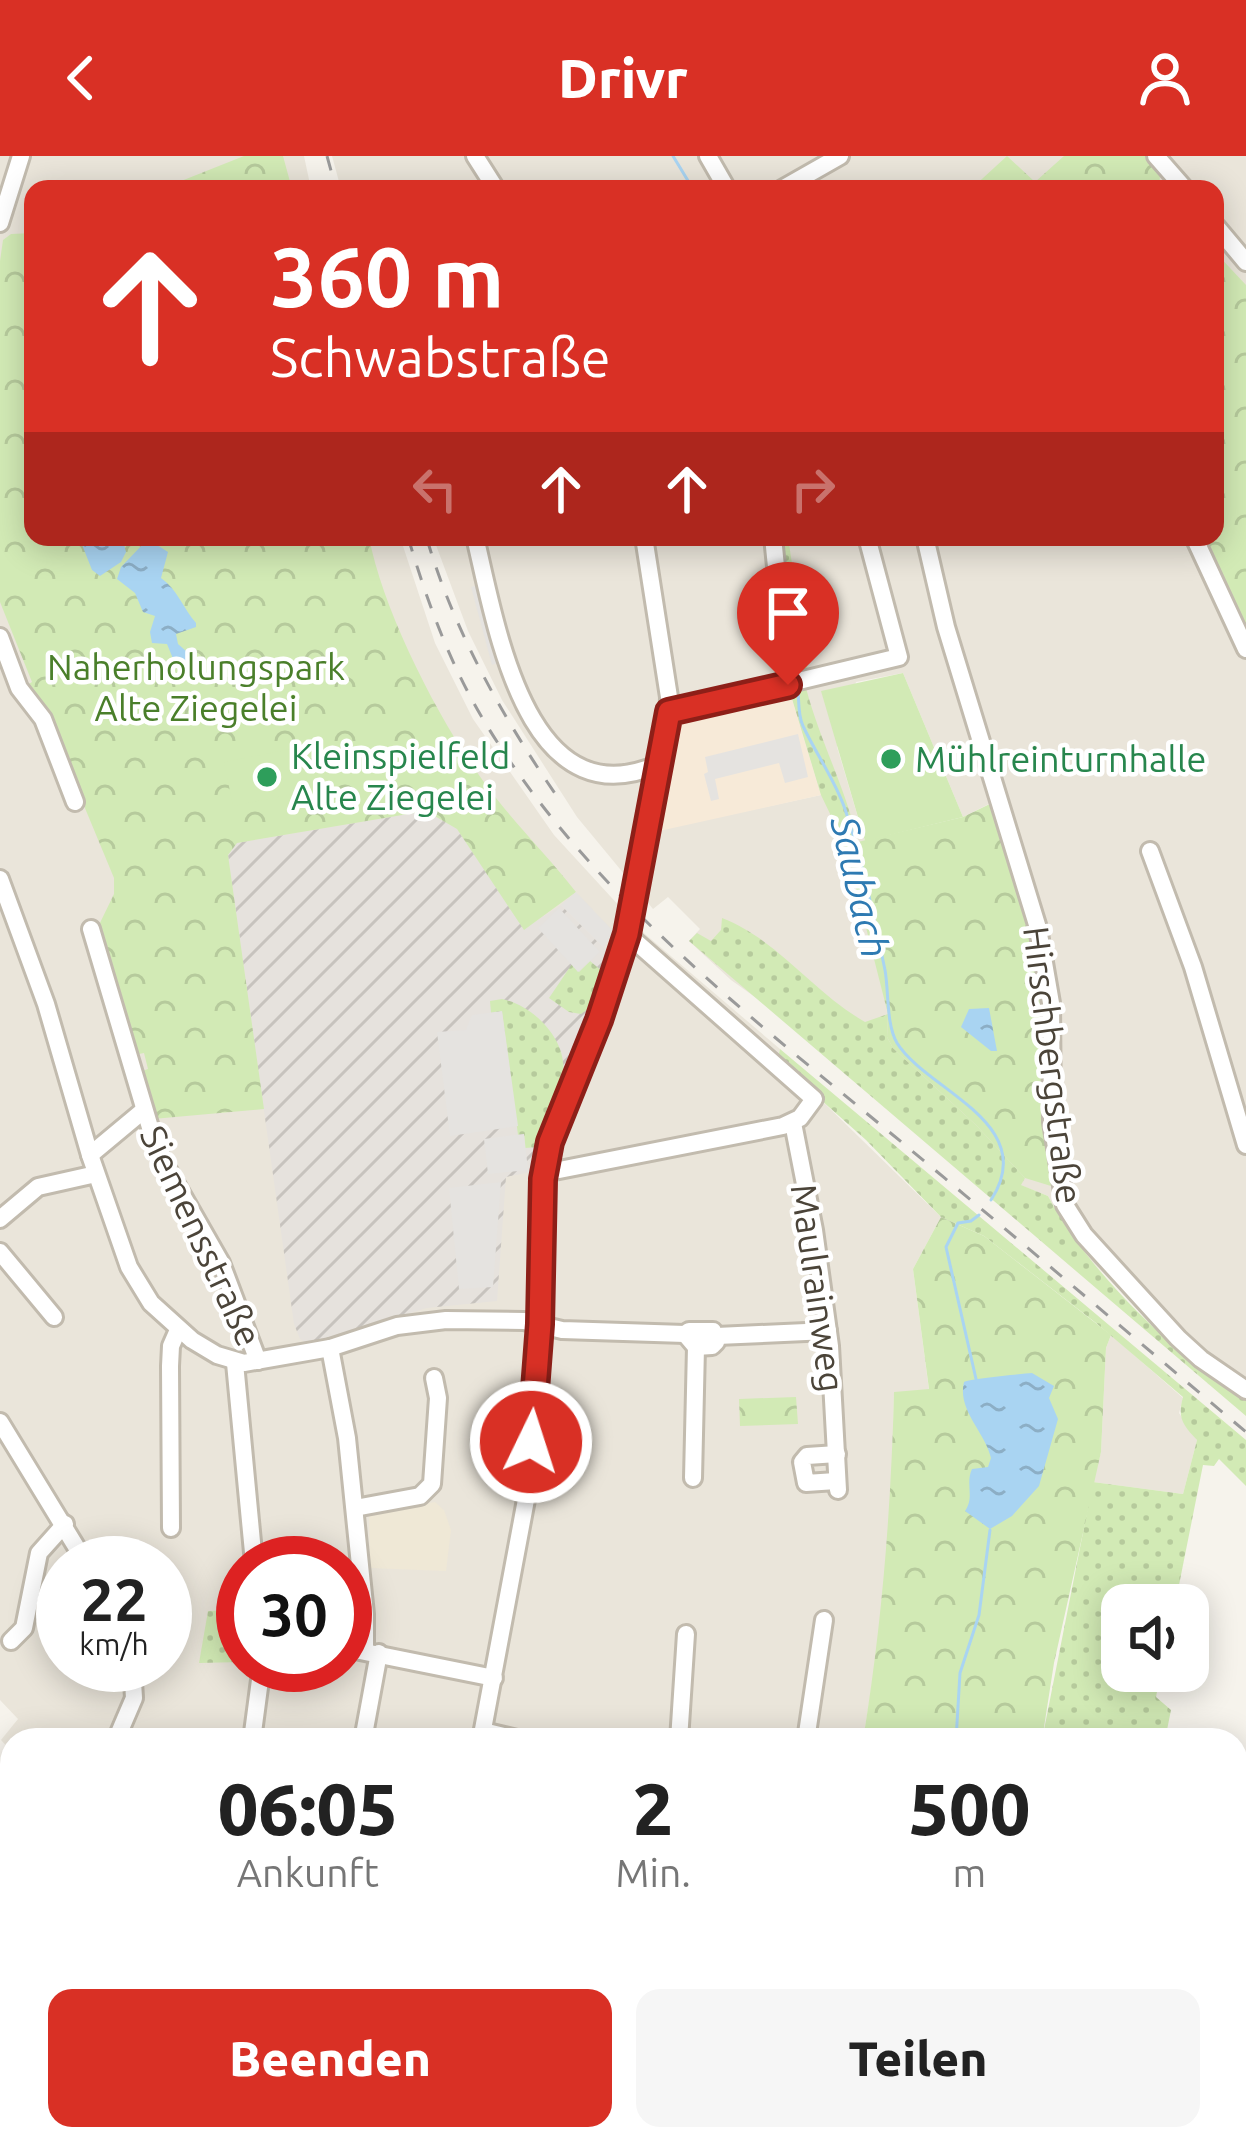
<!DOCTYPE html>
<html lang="de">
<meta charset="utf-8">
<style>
body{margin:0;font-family:Ubuntu,sans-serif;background:#f6f6f6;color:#222;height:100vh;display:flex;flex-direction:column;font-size:45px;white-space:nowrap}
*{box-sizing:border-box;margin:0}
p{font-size:39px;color:#767676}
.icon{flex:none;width:66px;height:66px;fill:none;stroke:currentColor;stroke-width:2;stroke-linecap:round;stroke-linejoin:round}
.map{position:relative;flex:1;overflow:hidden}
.side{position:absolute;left:0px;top:1572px;width:1248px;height:423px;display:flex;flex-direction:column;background:#fff;border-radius:36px 36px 0 0;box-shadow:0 6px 30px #0003}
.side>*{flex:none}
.top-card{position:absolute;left:24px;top:24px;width:1200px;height:366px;border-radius:24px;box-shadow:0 6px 30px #0003;background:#d93025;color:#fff;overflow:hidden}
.fabs{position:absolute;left:1101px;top:1428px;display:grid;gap:24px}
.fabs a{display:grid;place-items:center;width:108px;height:108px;border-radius:24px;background:#fff;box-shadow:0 6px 30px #0003;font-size:60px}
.speed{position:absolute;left:36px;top:1380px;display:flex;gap:24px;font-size:60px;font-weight:700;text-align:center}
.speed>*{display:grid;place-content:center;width:156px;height:156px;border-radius:50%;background:#fff;box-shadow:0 6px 30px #0003;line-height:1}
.speed small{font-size:30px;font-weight:400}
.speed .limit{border:18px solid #d22;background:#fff;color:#111}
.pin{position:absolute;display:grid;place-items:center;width:102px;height:102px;color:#fff;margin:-123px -51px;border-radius:50% 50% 50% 0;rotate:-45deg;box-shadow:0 0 12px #0007}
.pin .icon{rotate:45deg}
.me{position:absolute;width:132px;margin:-66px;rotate:4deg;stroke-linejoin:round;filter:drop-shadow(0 0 9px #0008)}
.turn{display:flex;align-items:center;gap:42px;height:252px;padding:0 48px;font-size:54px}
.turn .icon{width:156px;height:156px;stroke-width:2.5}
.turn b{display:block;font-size:84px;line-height:102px}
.lanes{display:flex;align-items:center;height:114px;padding:0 48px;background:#0003;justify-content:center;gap:60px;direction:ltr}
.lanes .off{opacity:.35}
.eta{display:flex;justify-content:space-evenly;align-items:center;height:204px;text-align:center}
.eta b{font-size:72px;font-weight:800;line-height:84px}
.primary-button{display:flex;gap:24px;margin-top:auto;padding:24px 48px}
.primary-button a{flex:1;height:138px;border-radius:24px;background:#d93025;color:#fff;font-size:48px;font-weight:800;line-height:138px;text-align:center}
.primary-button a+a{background:#f6f6f6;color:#222}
header{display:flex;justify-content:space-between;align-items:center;height:156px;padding:0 48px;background:#d93025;color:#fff;font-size:54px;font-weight:800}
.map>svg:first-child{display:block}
</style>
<header><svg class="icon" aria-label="back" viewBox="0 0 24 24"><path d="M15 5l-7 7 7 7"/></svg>Drivr<svg class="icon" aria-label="person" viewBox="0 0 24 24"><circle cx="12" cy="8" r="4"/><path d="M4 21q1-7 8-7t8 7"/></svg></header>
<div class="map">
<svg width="1246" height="1993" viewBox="0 0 1246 1993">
<defs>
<pattern id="industrial-furrows" width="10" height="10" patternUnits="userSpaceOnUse" patternTransform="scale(3)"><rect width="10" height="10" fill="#e6e2dd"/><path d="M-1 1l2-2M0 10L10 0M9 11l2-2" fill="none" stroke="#c7c3be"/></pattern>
<pattern id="grass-dots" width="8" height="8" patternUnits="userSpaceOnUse" patternTransform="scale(3)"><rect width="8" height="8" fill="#d2eab5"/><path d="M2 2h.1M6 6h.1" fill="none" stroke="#b6ca9c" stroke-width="1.8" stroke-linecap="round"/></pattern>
<pattern id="forest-crowns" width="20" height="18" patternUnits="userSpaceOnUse" patternTransform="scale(3)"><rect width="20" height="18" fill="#d2eab5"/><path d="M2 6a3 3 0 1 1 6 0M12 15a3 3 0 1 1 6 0" fill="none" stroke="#b6ca9c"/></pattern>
<pattern id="water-ripples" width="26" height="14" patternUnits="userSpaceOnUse" patternTransform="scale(3)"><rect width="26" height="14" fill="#a9d4f2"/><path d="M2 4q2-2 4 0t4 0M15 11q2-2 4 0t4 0" fill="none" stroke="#8caec5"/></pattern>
</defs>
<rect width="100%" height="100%" fill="#f6f3ec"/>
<g fill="#eae5da" fill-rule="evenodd">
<path d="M0 0H304L311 33H33V381H400L435 487 473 563 554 679 645 778 780 893 778 902 941 1061 913 1113 929 1234 894 1237 891 1361 878 1492 863 1584H12V1596L1 1584 18 1563 0 1544ZM63 1407H165V1509H63ZM243 1407H345V1509H243Z"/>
<path d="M332 0H1246V1243L1197 1209 1090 1104 1064 1070 1048 1040 1020 1029 731 824 689 785 700 773 668 741 653 753 577 661 502 544 468 475 433 381H1215V33H341ZM903 517 963 661 995 645 1043 932 1045 972 846 689 865 685 837 591 856 526ZM790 536 821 639 655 675Z"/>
<path d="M1111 1179 1183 1242 1179 1257 1197 1284 1183 1338 1093 1326 1101 1296 1106 1192Z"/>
<path d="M413 1983H673L665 1993H423Z"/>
</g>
<path fill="#f7ead8" d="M790 536 821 639 655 676 674 560Z"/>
<path fill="url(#industrial-furrows)" d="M426 655 457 673 524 773 561 749 612 800 541 977 537 1015 506 1021 497 1145 427 1152 309 1188 300 1183 294 1168 228 699 236 687Z"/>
<path fill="#efe8d6" d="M435 1346 444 1354 451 1374 446 1415 370 1412 369 1359Z"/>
<g fill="url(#grass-dots)">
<path d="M778 381H788L808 516 792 519Z"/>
<path d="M806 532C820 585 846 633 858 686L845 689 821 639 790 536Z"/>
<path d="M722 762C777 783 814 837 865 866L888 858 887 881 893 892 977 970 1025 1022 1021 1029 1048 1040C1086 1113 1175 1200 1246 1243V1260L689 785 697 777 711 785 721 774Z"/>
<path d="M590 805 602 815 588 853 581 858 569 856 549 842 572 808 579 816Z"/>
<path d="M502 843C533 849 568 884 563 918 559 943 542 965 539 991L525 992 524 978 518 979 502 856 491 857 490 845Z"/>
<path d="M780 893 1246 1284V1330L1219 1303 1214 1310 1203 1309 1175 1449H1122V1515H1161L1156 1541 1171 1554 1165 1584H1042L1093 1326 1183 1338 1197 1284C1183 1269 1177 1262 1183 1241L1096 1167 984 1080 941 1061 866 984 784 911 778 901Z"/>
<path d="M236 1454 237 1465H243V1506L199 1507 208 1455Z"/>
<path d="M1236 1902 1246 1911V1993H1133L1122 1983H1236Z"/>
<path d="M174 1983H413L423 1993H93L149 1990Z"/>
</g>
<g fill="url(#forest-crowns)">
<path d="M244 0H283L292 33H161Z"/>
<path d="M1007 0 1035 26 1064 0H1145L1160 20 1159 33H971Z"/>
<path d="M33 77V381H369C383 456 441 569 487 630 514 667 548 700 576 736L524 774 457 673 426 655 237 687 228 699 264 953 153 963 139 916 148 913 144 897 134 899 98 771 114 738V722L43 551 24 531 32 526 0 446V105L3 84 11 78Z"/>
<path d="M1215 96 1246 129V476L1203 381H1215Z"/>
<path d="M996 645 1028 765 1039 822 1051 1030 1025 1022 977 970 893 892 887 881 888 858 845 689 963 661Z"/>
<path d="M941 1061 984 1080 1111 1179 1106 1192 1101 1296 1054 1507 1042 1584H863C882 1468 891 1354 894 1236L929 1233 913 1113Z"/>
<path d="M796 1241 798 1268 740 1270 739 1243Z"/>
<path d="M673 1983H789L785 1993H665Z"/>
</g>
<g fill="#d2eab5">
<path d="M903 517 963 661 865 685 821 535Z"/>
<path d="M301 591 309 635 233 650 224 606Z"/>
<path d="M0 1876 12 1888V1983H100L106 1990 0 1993Z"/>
<path d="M796 1983H888L885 1993H792Z"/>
</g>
<g fill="#e5e3e0">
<path d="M479 429 500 506 492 509 471 431Z"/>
<path d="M798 578 808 621 785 627 779 607 715 623 719 643 711 645 704 618 708 616 705 601Z"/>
<path d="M576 736 613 775 604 792 561 749Z"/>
<path d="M559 752 600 796 578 816 538 772Z"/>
<path d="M502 855 518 970 450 980 437 876 466 874 472 859Z"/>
<path d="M524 978 528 1014 488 1018 484 983Z"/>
<path d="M501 1026 493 1131 459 1133 449 1032Z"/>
</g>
<g fill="url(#water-ripples)">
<path d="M79 381H122L126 396 121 406 100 420 92 414Z"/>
<path d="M144 387H154L168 396 161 422C177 433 183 452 196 467V471L176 478 178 488 194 502 176 510 167 488 152 487 150 476 155 460 143 456 135 437 117 423 121 411Z"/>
<path d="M989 852 997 895H991L961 871 969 853Z"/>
<path d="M1032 1217 1054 1230 1049 1242 1058 1263 1039 1330 1012 1360 990 1373 965 1355C975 1341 965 1328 972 1313L988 1311 991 1302C985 1276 957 1254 964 1226 970 1223 1020 1218 1032 1217Z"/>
</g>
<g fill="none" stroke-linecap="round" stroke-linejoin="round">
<g stroke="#a9d4f2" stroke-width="3">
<path d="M673 0 693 33"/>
<path d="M782 381 787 441"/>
<path d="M793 498 797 519"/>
<path d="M798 534C799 546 798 560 803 570 816 598 835 624 845 653 862 704 874 761 885 814 889 836 886 868 897 887 927 935 1041 967 991 1044"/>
<path d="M976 1223 946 1091 958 1067 971 1065 979 1059"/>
<path d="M956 1584 960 1517 979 1459 990 1374"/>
<path d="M766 1993 768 1983"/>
</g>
<defs>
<g id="minor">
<path d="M475 0 496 33"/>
<path d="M708 0 727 33"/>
<path d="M1156 0 1185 33"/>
<path d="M782 33 840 0"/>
<path d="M0 67 21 0"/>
<path d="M1215 69 1246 106"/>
<path d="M475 381C496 468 526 667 659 608"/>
<path d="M773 381 788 529"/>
<path d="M925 381 946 471 1038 772 1051 847 1052 966 1065 1049 1084 1079 1178 1182 1201 1203 1246 1234"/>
<path d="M1194 381 1246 493"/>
<path d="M0 481 19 532 43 563 75 646"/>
<path d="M669 556 899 501 867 381"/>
<path d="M1150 695 1193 811 1246 989"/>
<path d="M0 723 46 848 90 999 129 1111 151 1147 192 1184 217 1199 244 1207 330 1192 397 1170 446 1164 524 1165 562 1174 685 1178"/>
<path d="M91 773 157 995 221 1107 258 1205"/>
<path d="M793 967 814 1074 830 1190 838 1334"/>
<path d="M90 999 144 954"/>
<path d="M544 1017 783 970 800 962 814 943 627 778"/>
<path d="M0 1063 38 1031 96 1018"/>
<path d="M0 1096 54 1161"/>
<path d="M689 1175H713L716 1186 712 1190 696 1191 685 1178Z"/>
<path d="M717 1180 828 1175"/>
<path d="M330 1192 347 1282 365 1458V1494"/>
<path d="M235 1207 254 1407"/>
<path d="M0 1266 86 1407"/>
<path d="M693 1322 696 1191"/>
<path d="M836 1325 806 1327 802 1306 807 1300 837 1298"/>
<path d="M355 1352 420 1340 432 1328 438 1242 434 1222"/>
<path d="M171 1372 170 1210 171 1190 178 1174"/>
<path d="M11 1485 24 1472 39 1397 65 1368"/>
<path d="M345 1492 494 1522"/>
<path d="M483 1575 521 1584"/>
<path d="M116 1584 134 1542 132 1509"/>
<path d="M252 1584 262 1509"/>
<path d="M363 1584 379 1497"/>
<path d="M481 1584 528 1333 540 1168 543 1023 550 986 599 864 627 778 652 634 668 571 669 541 644 381"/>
<path d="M679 1584 686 1478"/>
<path d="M806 1584 824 1464"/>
<path d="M427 1983 437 1993"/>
<path d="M170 1993 204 1983"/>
<path d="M361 1993 371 1983"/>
<path d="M555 1993 566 1983"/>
</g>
</defs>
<use href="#minor" stroke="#c2bbae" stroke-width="22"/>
<use href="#minor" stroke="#fff" stroke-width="16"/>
<g stroke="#9a9a9a" stroke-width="3" stroke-dasharray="15 15" stroke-linecap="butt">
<path d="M327 0 336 33"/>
<path d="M408 381C426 442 448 503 480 558 583 734 751 861 905 989 1019 1084 1132 1180 1246 1276"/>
<path d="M427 383C454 475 502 560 556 639"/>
</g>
</g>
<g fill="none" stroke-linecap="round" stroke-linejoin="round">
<defs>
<path id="route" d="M531 1286 540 1168 543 1023 550 986 599 864 627 778 669 556 788 529"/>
</defs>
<use href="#route" stroke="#8d1f18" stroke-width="30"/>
<use href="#route" stroke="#d93025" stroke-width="21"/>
</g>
<g fill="#2e9e5b" stroke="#fff" stroke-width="4.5">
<circle cx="891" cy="603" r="12"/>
<circle cx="267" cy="621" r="12"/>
</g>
<g text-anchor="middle" stroke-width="9" stroke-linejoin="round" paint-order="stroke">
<g font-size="36" fill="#4a7f2a" stroke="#fff">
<text x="196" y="524">Naherholungspark<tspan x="196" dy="41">Alte Ziegelei</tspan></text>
</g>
<g font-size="36" fill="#27864d" stroke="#fff" text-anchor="start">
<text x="291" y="613">Kleinspielfeld<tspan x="291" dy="41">Alte Ziegelei</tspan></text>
<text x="915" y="616">Mühlreinturnhalle</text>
</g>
<g font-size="36" fill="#4b4439" stroke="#fff">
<text transform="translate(1053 909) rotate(83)" y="13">Hirschbergstraße</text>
<text transform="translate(201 1080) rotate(65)" y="13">Siemensstraße</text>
<text transform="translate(818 1132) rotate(82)" y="13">Maulrainweg</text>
</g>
<g font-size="39" font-style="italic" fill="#2e7ab2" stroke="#fff">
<text transform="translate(860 731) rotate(77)" y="14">Saubach</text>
</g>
</g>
</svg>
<div class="fabs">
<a><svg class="icon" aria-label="sound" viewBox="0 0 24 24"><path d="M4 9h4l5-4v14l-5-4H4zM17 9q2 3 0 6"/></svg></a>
</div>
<div class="speed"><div>22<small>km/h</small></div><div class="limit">30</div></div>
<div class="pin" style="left:788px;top:529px;background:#d93025"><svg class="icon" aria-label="arrive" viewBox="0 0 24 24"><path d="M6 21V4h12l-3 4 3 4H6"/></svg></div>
<svg class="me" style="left:531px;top:1286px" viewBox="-20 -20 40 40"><circle r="17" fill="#d93025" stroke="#fff" stroke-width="3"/><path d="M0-11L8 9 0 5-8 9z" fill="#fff"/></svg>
<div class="top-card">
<div class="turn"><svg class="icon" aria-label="ahead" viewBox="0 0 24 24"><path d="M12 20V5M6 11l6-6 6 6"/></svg><div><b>360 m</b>Schwabstraße</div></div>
<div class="lanes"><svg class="icon off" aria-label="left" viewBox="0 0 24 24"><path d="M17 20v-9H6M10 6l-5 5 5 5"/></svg><svg class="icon" aria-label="ahead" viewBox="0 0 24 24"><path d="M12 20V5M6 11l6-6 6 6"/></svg><svg class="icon" aria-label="ahead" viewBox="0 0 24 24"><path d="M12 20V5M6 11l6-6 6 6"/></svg><svg class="icon off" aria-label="right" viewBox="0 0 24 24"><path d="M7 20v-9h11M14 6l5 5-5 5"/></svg></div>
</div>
<section class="side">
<div class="eta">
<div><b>06:05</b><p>Ankunft</p></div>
<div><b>2</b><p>Min.</p></div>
<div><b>500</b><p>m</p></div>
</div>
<div class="primary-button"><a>Beenden</a><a>Teilen</a></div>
</section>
</div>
